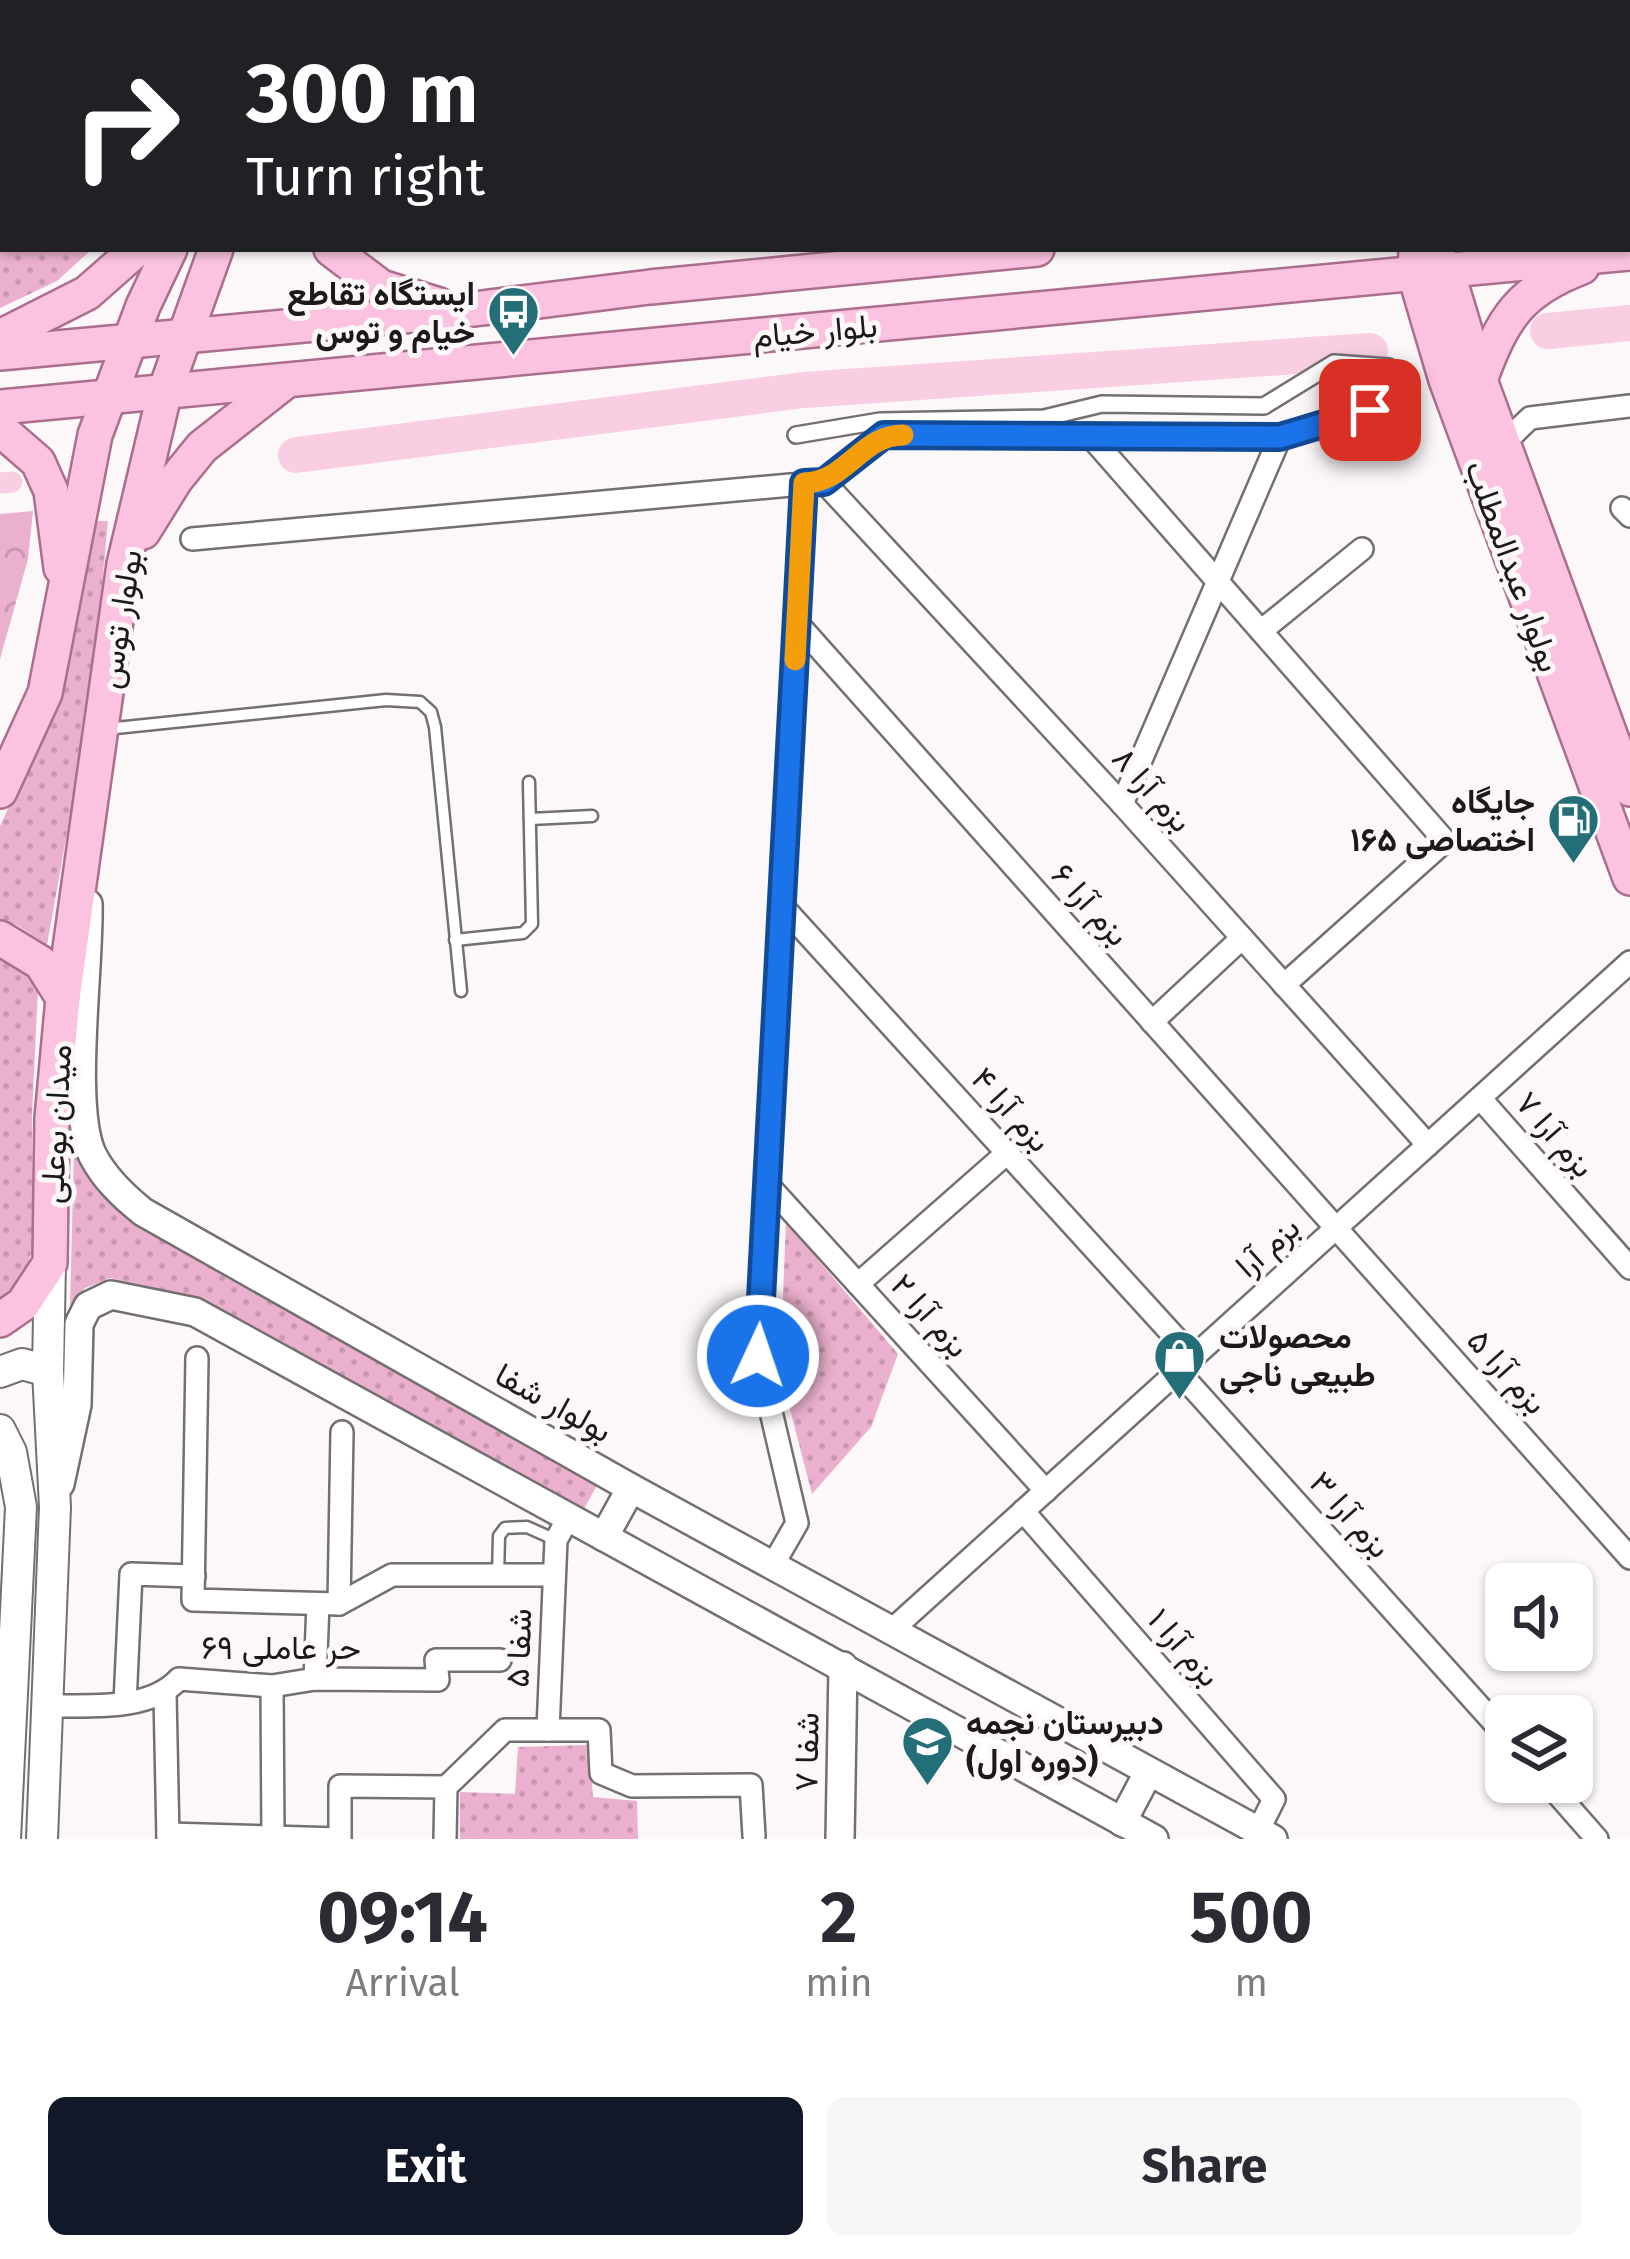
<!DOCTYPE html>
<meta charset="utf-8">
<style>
body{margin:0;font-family:"Fira Sans",Vazirmatn,sans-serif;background:#f7f7f7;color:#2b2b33;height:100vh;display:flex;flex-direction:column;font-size:45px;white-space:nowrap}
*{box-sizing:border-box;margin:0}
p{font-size:39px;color:#7c7c81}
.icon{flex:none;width:66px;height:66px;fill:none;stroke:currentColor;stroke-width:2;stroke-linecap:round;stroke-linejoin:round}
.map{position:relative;height:1839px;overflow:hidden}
.drawer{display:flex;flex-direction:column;background:#fff;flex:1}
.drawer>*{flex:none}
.top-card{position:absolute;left:0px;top:0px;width:1632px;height:252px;box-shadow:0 3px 9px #0004;background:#202124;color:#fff;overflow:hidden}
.fabs{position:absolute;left:1485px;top:1563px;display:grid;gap:24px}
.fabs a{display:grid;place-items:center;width:108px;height:108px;border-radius:18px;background:#fff;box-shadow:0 3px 9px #0004;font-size:60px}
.pin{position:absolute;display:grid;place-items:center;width:102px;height:102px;color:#fff;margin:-51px;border-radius:24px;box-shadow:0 6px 18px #0006}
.me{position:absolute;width:132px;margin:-66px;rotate:3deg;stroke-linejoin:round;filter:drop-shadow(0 0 9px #0008)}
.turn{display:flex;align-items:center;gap:42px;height:252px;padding:0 48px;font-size:54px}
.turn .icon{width:156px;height:156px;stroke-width:2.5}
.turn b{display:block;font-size:84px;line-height:102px}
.eta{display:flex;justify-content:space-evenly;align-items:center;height:204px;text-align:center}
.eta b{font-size:72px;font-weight:700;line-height:84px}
.cta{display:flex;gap:24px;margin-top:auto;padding:24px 48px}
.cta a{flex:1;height:138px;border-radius:18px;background:#111827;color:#fff;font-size:48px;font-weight:700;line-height:138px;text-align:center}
.cta a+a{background:#f7f7f7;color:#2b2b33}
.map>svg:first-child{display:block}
</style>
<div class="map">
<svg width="1630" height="1839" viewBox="0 0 1630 1839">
<defs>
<pattern id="green-dots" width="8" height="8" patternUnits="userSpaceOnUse" patternTransform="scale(3)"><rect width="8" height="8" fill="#ebb0cd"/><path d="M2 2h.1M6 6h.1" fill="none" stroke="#c997af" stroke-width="1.8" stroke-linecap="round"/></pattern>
<pattern id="forest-crowns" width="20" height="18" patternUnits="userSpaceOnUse" patternTransform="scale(3)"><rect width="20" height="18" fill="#ebb0cd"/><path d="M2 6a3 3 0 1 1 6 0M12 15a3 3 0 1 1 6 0" fill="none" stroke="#c997af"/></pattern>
</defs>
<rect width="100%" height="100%" fill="#fcf7f9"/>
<g fill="url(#green-dots)">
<path d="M0 0H217L3 3V249H92L57 281 0 308Z"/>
<path d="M91 521H108L92 692 47 945 17 925 0 921V826L12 800Z"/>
<path d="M0 953 26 970 38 989 32 1115 33 1246 26 1271 0 1304Z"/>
<path d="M74 1149 103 1194 130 1218 218 1272 597 1485 584 1509 205 1301 111 1278 85 1288 70 1308Z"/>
<path d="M786 1222 898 1354 871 1427 812 1494 780 1371Z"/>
<path d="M589 1745 593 1797 637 1801 638 1839H460V1792L515 1794 518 1747Z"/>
</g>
<path fill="url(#forest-crowns)" d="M33 511 28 559 0 659V514Z"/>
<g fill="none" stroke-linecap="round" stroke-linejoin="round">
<path stroke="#f9cee2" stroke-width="21" d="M0 483 12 482"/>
<g stroke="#f9cee2" stroke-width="36">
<path d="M1548 331 1630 323"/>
<path d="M296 455 804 390 1370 351"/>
</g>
<defs>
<g id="service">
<path d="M106 729 386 700 420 702 431 712 435 727 461 991"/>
<path d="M530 819 592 816"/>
<path d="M455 940 523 933 532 924 529 782"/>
<path d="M498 1576 499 1536 505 1528 527 1527 556 1540"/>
</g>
<path id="pedestrian" d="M796 435 880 421 1044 418 1102 404 1264 406 1334 363 1389 367"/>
<g id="minor">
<path d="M477 3 478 0"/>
<path d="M675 3 676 0"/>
<path d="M860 3 861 0"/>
<path d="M1042 3 1043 0"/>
<path d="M1225 3 1226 0"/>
<path d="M1417 3 1418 0"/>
<path d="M1454 3 1457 0"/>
<path d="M1091 437 1445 841 1284 985"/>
<path d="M1503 444 1530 418 1630 406"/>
<path d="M824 482 1122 804 1428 1145"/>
<path d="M1622 508 1630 516"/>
<path d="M192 539 824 482 884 435 1280 437 1370 410"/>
<path d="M797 623 1630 1558"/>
<path d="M1261 631 1362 549"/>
<path d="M1122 804 1280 437"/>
<path d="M782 906 1193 1357"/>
<path d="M1152 1022 1242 938"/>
<path d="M1480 1098 1630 1268"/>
<path d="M767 1184 1046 1491"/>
<path d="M858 1284 1007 1153"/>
<path d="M197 1358 193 1600 339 1604 392 1575H554"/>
<path d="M1178 1371 1506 1736"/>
<path d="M1023 1511 1274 1799 1258 1831"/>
<path d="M774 1563 797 1523 758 1356 804 483"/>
<path d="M339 1604 342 1432"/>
<path d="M894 1628 1630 962"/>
<path d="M315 1679 318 1604"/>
<path d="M272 1686 273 1839"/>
<path d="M165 1694 168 1839"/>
<path d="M125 1703 131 1574 194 1576"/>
<path d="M47 1706C89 1705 148 1712 179 1679L272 1686 315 1679 438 1680 436 1660H500"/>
<path d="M548 1730H599L601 1773 632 1786 751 1785 754 1836"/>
<path d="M1547 1782 1597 1839"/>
<path d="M446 1787 505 1730H548L556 1540 569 1517"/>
<path d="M168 1834 339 1839"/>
<path d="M340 1839V1786L446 1787 445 1839"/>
</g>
<g id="tertiary">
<path d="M88 904C90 964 69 1109 93 1156 105 1179 123 1196 143 1212L631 1488 1273 1839"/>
<path d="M60 1484 77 1405 79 1324 88 1306 111 1295 195 1312 1154 1839"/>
<path d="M604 1537 631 1488"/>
<path d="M1122 1822 1148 1773"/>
<path d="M840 1839 843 1666"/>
</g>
<g id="secondary">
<path d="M0 1372 22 1364 48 1371"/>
<path d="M0 1430 11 1452 21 1507 5 1839"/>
<path d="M42 1839 55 1507 48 1371 50 1263"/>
</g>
<g id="primary">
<path d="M266 3 267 0"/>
<path d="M311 3 312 0"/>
<path d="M1629 156H1630"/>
<path d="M1629 205 1630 204"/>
<path d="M331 249 381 287 439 305"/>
<path d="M1416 249 1415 275 1446 380 1630 878"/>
<path d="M1437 255 1447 271 1480 380 1630 789"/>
<path d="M0 337 87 293 137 249"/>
<path d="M0 353 458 311 650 287 1037 249"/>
<path d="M1480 380C1503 318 1519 291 1582 267"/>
<path d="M0 407 1630 253"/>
<path d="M0 429 38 462 51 491 61 568"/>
<path d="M143 532 176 479 202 447 286 381"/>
<path d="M0 791 45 693 95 435 143 306 170 249"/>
<path d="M0 938 41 963 63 998"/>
<path d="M0 1320 23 1304 50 1263 52 1118 63 998 124 564 165 391 216 249"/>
</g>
</defs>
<use href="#service" stroke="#746f71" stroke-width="15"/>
<use href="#pedestrian" stroke="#746f71" stroke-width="20"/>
<use href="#minor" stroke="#746f71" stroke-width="26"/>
<use href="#tertiary" stroke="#746f71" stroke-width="32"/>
<use href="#secondary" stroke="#746f71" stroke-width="34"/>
<use href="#primary" stroke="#ab6e8d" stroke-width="38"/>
<use href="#service" stroke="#fff" stroke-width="10"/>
<use href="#pedestrian" stroke="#fff" stroke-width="15"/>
<use href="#minor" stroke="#fff" stroke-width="21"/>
<use href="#tertiary" stroke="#fff" stroke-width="27"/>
<use href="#secondary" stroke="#fff" stroke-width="30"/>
<use href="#primary" stroke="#fbc3e0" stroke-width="33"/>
</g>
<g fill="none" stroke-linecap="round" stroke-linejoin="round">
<defs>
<path id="route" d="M758 1356 804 483 824 482 884 435 1280 437 1370 410"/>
</defs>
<use href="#route" stroke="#114b97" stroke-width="30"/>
<use href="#route" stroke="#1a73e8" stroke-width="21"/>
<path stroke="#f59e0b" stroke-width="21" d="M795 660 804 483C847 482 861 435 903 435"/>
</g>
<defs>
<symbol id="bus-pin" viewBox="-11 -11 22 30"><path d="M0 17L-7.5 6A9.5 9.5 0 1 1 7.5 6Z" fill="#246e78" stroke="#fcf7f9"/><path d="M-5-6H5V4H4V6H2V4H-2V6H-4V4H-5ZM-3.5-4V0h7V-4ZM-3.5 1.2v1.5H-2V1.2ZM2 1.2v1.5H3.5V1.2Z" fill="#fff"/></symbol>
<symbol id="fuel-pin" viewBox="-11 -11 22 30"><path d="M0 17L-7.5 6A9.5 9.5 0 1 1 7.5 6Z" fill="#246e78" stroke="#fcf7f9"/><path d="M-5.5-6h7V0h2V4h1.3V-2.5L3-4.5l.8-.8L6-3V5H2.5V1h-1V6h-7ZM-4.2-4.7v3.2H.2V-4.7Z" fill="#fff"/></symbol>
<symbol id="shop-pin" viewBox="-11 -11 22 30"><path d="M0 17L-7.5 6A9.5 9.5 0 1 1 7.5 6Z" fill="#246e78" stroke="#fcf7f9"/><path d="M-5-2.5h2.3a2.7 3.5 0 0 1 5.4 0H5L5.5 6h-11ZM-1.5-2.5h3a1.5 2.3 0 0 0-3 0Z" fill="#fff"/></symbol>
<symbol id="school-pin" viewBox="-11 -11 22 30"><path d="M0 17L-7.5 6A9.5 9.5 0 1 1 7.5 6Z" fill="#246e78" stroke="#fcf7f9"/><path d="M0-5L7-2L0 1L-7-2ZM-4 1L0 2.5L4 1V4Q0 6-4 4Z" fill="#fff"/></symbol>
</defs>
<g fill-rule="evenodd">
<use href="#bus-pin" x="484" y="282" width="59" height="81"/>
<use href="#fuel-pin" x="1544" y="790" width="59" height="81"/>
<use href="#shop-pin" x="1150" y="1326" width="59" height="81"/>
<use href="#school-pin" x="898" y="1712" width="59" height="81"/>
</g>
<g text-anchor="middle" stroke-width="10" stroke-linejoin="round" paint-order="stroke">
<g font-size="33" font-weight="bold" fill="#1b191a" stroke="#fcf7f9" text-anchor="end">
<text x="475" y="305">ایستگاه تقاطع<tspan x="475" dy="38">خیام و توس</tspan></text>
<text x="1535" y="813">جایگاه<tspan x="1535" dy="38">اختصاصی ۱۶۵</tspan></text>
<text x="1219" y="1348" text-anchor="start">محصولات<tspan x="1219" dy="38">طبیعی ناجی</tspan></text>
<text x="966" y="1734" text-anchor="start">دبیرستان نجمه<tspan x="966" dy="38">(دوره اول)</tspan></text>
</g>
<g font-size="33" fill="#1b191a" stroke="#fcf7f9">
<text transform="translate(815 330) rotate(-5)" y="12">بلوار خیام</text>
<text transform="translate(1514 566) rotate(70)" y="12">بولوار عبدالمطلب</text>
<text transform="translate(119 619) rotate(-81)" y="12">بولوار توس</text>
<text transform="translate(1153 789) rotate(48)" y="12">بزم آرا ۸</text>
<text transform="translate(1091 904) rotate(48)" y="12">بزم آرا ۶</text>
<text transform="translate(1012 1109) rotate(48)" y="12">بزم آرا ۴</text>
<text transform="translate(55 1124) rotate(-87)" y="12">میدان بوعلی</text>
<text transform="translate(1556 1134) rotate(49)" y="12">بزم آرا ۷</text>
<text transform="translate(1267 1246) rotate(-42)" y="12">بزم آرا</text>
<text transform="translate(931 1315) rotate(48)" y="12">بزم آرا ۲</text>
<text transform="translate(1508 1371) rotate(48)" y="12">بزم آرا ۵</text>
<text transform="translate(554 1402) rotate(29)" y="12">بولوار شفا</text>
<text transform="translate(1351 1514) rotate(48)" y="12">بزم آرا ۳</text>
<text x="281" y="1659">حر عاملی ۶۹</text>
<text transform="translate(1185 1647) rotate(49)" y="12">بزم آرا ۱</text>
<text transform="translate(518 1648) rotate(-88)" y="12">شفا ۵</text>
<text transform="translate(806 1752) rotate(-89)" y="12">شفا ۷</text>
</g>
</g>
</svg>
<div class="fabs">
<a><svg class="icon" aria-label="sound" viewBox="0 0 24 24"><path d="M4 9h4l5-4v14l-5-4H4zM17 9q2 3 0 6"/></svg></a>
<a><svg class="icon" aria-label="layers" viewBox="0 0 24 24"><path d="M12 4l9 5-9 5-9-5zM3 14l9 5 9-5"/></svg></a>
</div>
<div class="pin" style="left:1370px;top:410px;background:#d93025"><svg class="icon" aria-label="arrive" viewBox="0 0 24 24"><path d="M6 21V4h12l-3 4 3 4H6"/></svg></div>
<svg class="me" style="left:758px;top:1356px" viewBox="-20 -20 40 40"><circle r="17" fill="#1a73e8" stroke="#fff" stroke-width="3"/><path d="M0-11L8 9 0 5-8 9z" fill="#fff"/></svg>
<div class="top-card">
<div class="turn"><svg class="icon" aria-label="right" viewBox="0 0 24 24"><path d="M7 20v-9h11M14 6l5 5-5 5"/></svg><div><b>300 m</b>Turn right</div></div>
</div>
</div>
<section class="drawer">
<div class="eta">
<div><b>09:14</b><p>Arrival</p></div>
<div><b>2</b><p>min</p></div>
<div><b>500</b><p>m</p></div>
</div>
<div class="cta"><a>Exit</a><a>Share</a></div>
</section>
